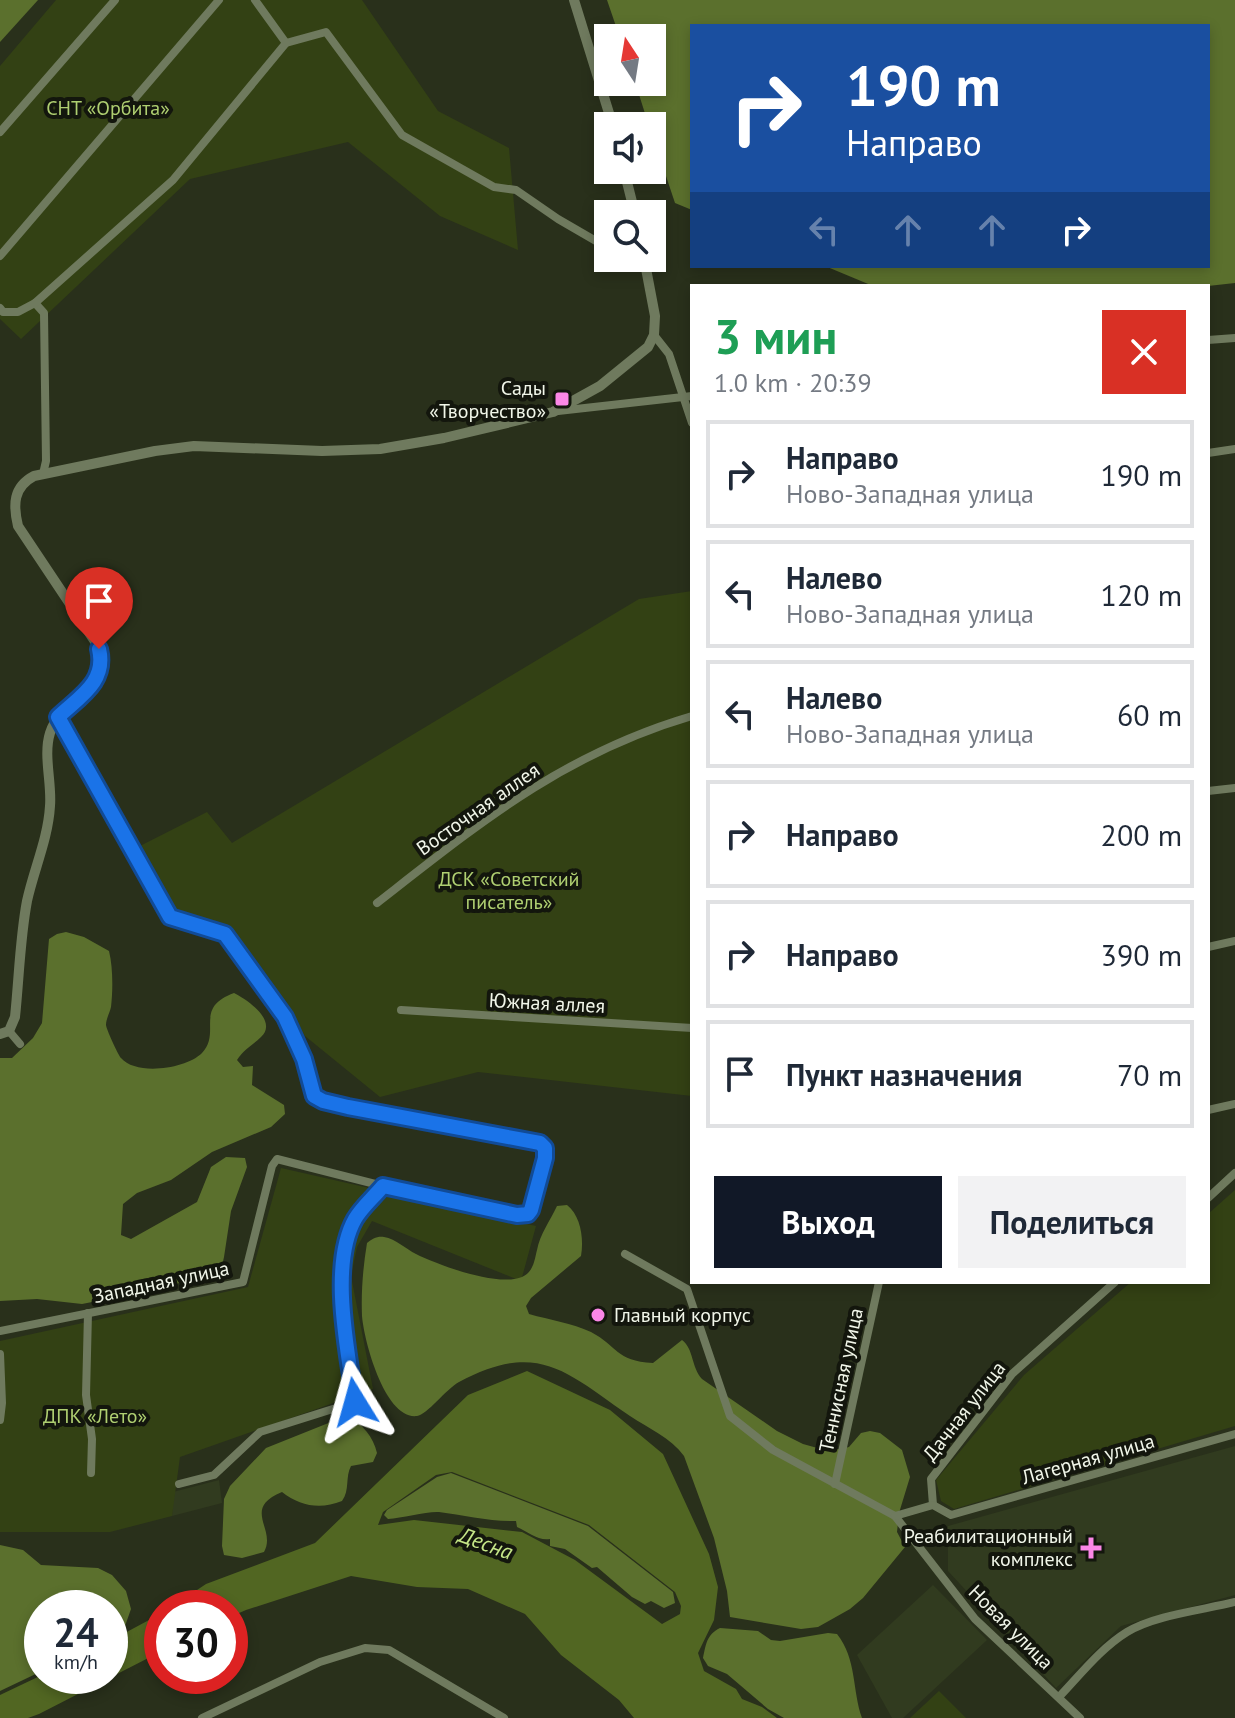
<!DOCTYPE html>
<html lang="ru">
<meta charset="utf-8">
<style>
body{margin:0;font-family:"PT Sans",sans-serif;background:#f2f2f3;color:#1f2937;height:100vh;display:flex;flex-direction:column;font-size:30px;white-space:nowrap}
*{box-sizing:border-box;margin:0}
p{font-size:26px;color:#747a83}
.icon{flex:none;width:44px;height:44px;fill:none;stroke:currentColor;stroke-width:2;stroke-linecap:round;stroke-linejoin:round}
.map{position:relative;flex:1;overflow:hidden}
.drawer{position:absolute;left:690px;top:284px;width:520px;height:1000px;display:flex;flex-direction:column;background:#fff;border-radius:0px;box-shadow:0 4px 12px #0003}
.drawer>*{flex:none}
.top-card{position:absolute;left:690px;top:24px;width:520px;height:244px;border-radius:0px;box-shadow:0 4px 12px #0003;background:#1a4fa0;color:#fff;overflow:hidden}
.needle{width:52px;rotate:348deg}
.buttons{position:absolute;left:594px;top:24px;display:grid;gap:16px}
.buttons a{display:grid;place-items:center;width:72px;height:72px;border-radius:0px;background:#fff;box-shadow:0 4px 12px #0003;font-size:40px}
.speed{position:absolute;left:24px;top:1590px;display:flex;gap:16px;font-size:40px;font-weight:700;text-align:center}
.speed>*{display:grid;place-content:center;width:104px;height:104px;border-radius:50%;background:#fff;box-shadow:0 4px 12px #0003;line-height:1}
.speed small{font-size:20px;font-weight:400}
.speed .limit{border:12px solid #d22;background:#fff;color:#111}
.pin{position:absolute;display:grid;place-items:center;width:68px;height:68px;color:#fff;margin:-82px -34px;border-radius:50% 50% 50% 0;rotate:-45deg;box-shadow:0 0 8px #0007}
.pin .icon{rotate:45deg}
.me{position:absolute;width:88px;margin:-44px;rotate:352deg;stroke-linejoin:round;filter:drop-shadow(0 0 6px #0008)}
.turn{display:flex;align-items:center;gap:28px;height:168px;padding:0 24px;font-size:36px}
.turn .icon{width:104px;height:104px;stroke-width:2.5}
.turn b{display:block;font-size:56px;line-height:68px}
.lanes{display:flex;align-items:center;height:76px;padding:0 24px;background:#0003;justify-content:center;gap:40px;direction:ltr}
.lanes .off{opacity:.35}
.round{display:grid;place-items:center;flex:none;width:84px;height:84px;border-radius:0px;background:#f2f2f3}
.overview{display:flex;align-items:center;justify-content:space-between;height:136px;padding:0 24px}
h1{font-size:48px;font-weight:700;line-height:60px;color:#1e9e55}
.action{display:flex;gap:16px;margin-top:auto;padding:16px 24px}
.action a{flex:1;height:92px;border-radius:0px;background:#111827;color:#fff;font-size:32px;font-weight:700;line-height:92px;text-align:center}
.action a+a{background:#f2f2f3;color:#1f2937}
ul{padding:0;list-style:none}
li{display:flex;align-items:center;gap:24px;height:108px;margin:0 16px 12px;padding:0 8px;border:4px solid #e0e1e3;border-radius:0px}
li div{flex:1}
li b{display:block;font-size:30px}
li em{font-style:normal}
.map>svg:first-child{display:block}
</style>
<div class="map">
<svg width="1235" height="1718" viewBox="0 0 1235 1718">
<rect width="100%" height="100%" fill="#29301b"/>
<g fill="#313b1f">
<path d="M1235 1446V1595L1121 1626 1056 1688 948 1571V1526Z"/>
<path d="M219 1480 222 1503 172 1516 173 1492Z"/>
<path d="M933 1585 987 1640 903 1718H892L857 1655Z"/>
</g>
<g fill="#334114">
<path d="M56 0H362L438 111 509 148 518 250 440 216 348 142 190 179 21 339 0 319V66Z"/>
<path d="M692 591V1096L478 1072 380 1097 305 1036 269 978 235 934 219 924 174 914 138 847 207 812 232 843 639 599Z"/>
<path d="M281 1168 536 1226 521 1281 372 1221 357 1247 351 1276 373 1389 180 1457 172 1516 110 1532H0V1341L248 1287Z"/>
<path d="M1235 1190V1426L954 1509 941 1501 936 1480 1024 1375 1131 1282H1208V1214Z"/>
<path d="M939 1691 966 1718H910Z"/>
</g>
<g fill="#5b702d">
<path d="M0 0H38L0 42Z"/>
<path d="M607 0H1235V283L1208 286H873L825 266H1208V26H692V210L675 203 652 134V126H649L635 82H652V38H620Z"/>
<path d="M66 932 84 937 109 951C113 967 113 990 111 1007 110 1012 106 1019 106 1025 106 1028 118 1055 121 1058 136 1076 186 1069 202 1053 222 1032 193 1008 234 993 248 1000 278 1021 261 1037 253 1045 244 1049 237 1060L243 1067 253 1066 252 1085 284 1105 285 1114 271 1127 212 1152 171 1180 137 1193 123 1204 121 1235 131 1239 197 1202 211 1167 226 1157 245 1158 247 1167 231 1211 224 1257 222 1266 215 1272 163 1288 82 1304 37 1299 0 1301V1058H12L33 1038 42 1023 49 939 57 934Z"/>
<path d="M567 1205C581 1216 584 1239 581 1256L531 1298 526 1306 529 1314C550 1320 572 1323 591 1332 618 1346 615 1361 653 1363L682 1340C694 1349 691 1367 702 1379L777 1431 803 1444 821 1449H841L849 1447 861 1433 870 1431 880 1433 902 1450 910 1477 899 1513 897 1532 905 1547 863 1598 850 1609 818 1627 801 1629 730 1617 727 1591 714 1538 684 1456C671 1438 648 1428 630 1416 565 1371 538 1340 459 1382 446 1389 427 1415 417 1416 385 1420 364 1341 362 1316 361 1292 363 1267 367 1243 372 1239 377 1236 384 1237 396 1239 406 1249 416 1254 438 1265 509 1292 528 1273 534 1267 535 1258 537 1250 540 1234 550 1221 557 1206Z"/>
<path d="M347 1418C363 1423 373 1437 377 1453L373 1462 351 1466C345 1477 350 1490 342 1501 320 1510 300 1506 282 1492 241 1509 277 1529 264 1552L242 1558 224 1555 222 1546 224 1499 230 1486 266 1448 336 1420Z"/>
<path d="M451 1473 588 1526 673 1592 675 1603 664 1608 651 1601 645 1604 632 1597 597 1567 592 1568 565 1549 550 1546V1539C538 1541 528 1532 517 1527L516 1521C491 1522 463 1515 439 1512 428 1511 402 1518 388 1519L384 1515 387 1510 437 1477Z"/>
<path d="M0 1545 23 1550 41 1565 98 1568 112 1575 126 1591 131 1609 125 1626 110 1637V1608H42V1671L0 1691Z"/>
<path d="M720 1628 758 1631 771 1640 780 1641 828 1633 837 1634C857 1659 852 1690 862 1718H784L768 1709 727 1674 708 1666 703 1658C706 1645 706 1635 720 1628Z"/>
</g>
<g fill="#516622" fill-rule="evenodd">
<path d="M527 1371 610 1410 663 1454 709 1554 718 1587 714 1620 698 1653 704 1671 736 1689 742 1699 762 1707 777 1718H634L619 1700 561 1655 525 1614 468 1589 417 1587 351 1576 246 1610 230 1617V1608H170L206 1584 315 1543 468 1395ZM452 1472 589 1525 675 1592 681 1606 680 1614 662 1624 575 1560 522 1532 414 1520 378 1525 383 1512 436 1475Z"/>
<path d="M162 1613V1651L39 1714 28 1718H0V1695L42 1675 110 1676V1641Z"/>
</g>
<g fill="none" stroke-linecap="round" stroke-linejoin="round">
<g stroke="#6f7a5e" stroke-width="8">
<path d="M286 43 326 32 402 135 494 187 516 190 558 219 608 248"/>
<path d="M0 132 115 0"/>
<path d="M0 256 219 0"/>
<path d="M627 258 646 268"/>
<path d="M35 303 44 313 46 461 43 474"/>
<path d="M0 308 3 312H18L35 303 173 180 286 43 255 0"/>
<path d="M654 335 669 354 692 423"/>
<path d="M1208 340 1235 338"/>
<path d="M558 411 692 396"/>
<path d="M1208 453 1235 449"/>
<path d="M1208 791 1235 788"/>
<path d="M377 903C481 822 563 754 692 716"/>
<path d="M1208 947 1235 941"/>
<path d="M401 1010 692 1028"/>
<path d="M9 1031 20 1044"/>
<path d="M1208 1110 1235 1104"/>
<path d="M1208 1198 1235 1173"/>
<path d="M625 1254 687 1289 730 1416 773 1450 895 1516 975 1619 1080 1718"/>
<path d="M88 1313 86 1395 92 1439 91 1473"/>
<path d="M0 1331 243 1282 272 1166 277 1159 383 1186 523 1216 531 1210 546 1152 540 1143 399 1118 323 1101 314 1096 304 1059 285 1017 225 934 170 917 58 717"/>
<path d="M0 1354 2 1403 0 1420"/>
<path d="M179 1484 214 1475 260 1432 355 1402C348 1352 329 1264 355 1219 362 1207 374 1197 383 1186"/>
<path d="M835 1484 879 1282"/>
<path d="M933 1505 931 1479 1012 1374 1115 1282"/>
<path d="M895 1516 933 1505 951 1515 1235 1434"/>
<path d="M1059 1697C1080 1675 1101 1648 1127 1632 1155 1615 1203 1610 1235 1602"/>
<path d="M202 1718 320 1662 365 1648 389 1650 504 1718"/>
</g>
<g stroke="#6f7a5e" stroke-width="10">
<path d="M574 0 613 126"/>
<path d="M624 170 635 214"/>
<path d="M0 1034 9 1031 15 1017C19 979 20 938 27 901 34 869 48 839 50 806 52 783 43 755 50 733 61 696 118 690 96 643L18 526C13 505 13 487 34 476L155 451 194 446 322 451 380 449 444 438 553 412 600 386 648 347 654 335 655 316 644 258"/>
</g>
</g>
<g fill="none" stroke-linecap="round" stroke-linejoin="round">
<defs>
<path id="route" d="M99 649C107 682 79 697 58 717L170 917 225 934 285 1017 304 1059 314 1096 323 1101 348 1107 540 1143 545 1148V1158L531 1210 528 1214 517 1215 383 1186C374 1197 362 1207 355 1219 329 1265 348 1352 355 1402"/>
</defs>
<use href="#route" stroke="#114b97" stroke-width="20"/>
<use href="#route" stroke="#1a73e8" stroke-width="14"/>
</g>
<g fill="#fb87e6" stroke="#13160d" stroke-width="3">
<rect x="554" y="391" width="16" height="16" rx="4"/>
<circle cx="598" cy="1315" r="8"/>
<path d="M1087 1536h8v8h8v8h-8v8h-8v-8h-8v-8h8z"/>
</g>
<g text-anchor="middle" stroke-width="8" stroke-linejoin="round" paint-order="stroke">
<g font-size="20" fill="#afcf71" stroke="#13160d">
<text x="108" y="115">СНТ «Орбита»</text>
<text x="509" y="886">ДСК «Советский<tspan x="509" dy="23">писатель»</tspan></text>
<text x="95" y="1423">ДПК «Лето»</text>
</g>
<g font-size="20" fill="#f1f6e9" stroke="#13160d" text-anchor="end">
<text x="546" y="395">Сады<tspan x="546" dy="23">«Творчество»</tspan></text>
<text x="614" y="1322" text-anchor="start">Главный корпус</text>
<text x="1073" y="1543">Реабилитационный<tspan x="1073" dy="23">комплекс</tspan></text>
</g>
<g font-size="20" fill="#f1f6e9" stroke="#13160d">
<text transform="translate(478 809) rotate(-35)" y="7">Восточная аллея</text>
<text transform="translate(547 1003) rotate(3)" y="7">Южная аллея</text>
<text transform="translate(161 1282) rotate(-12)" y="7">Западная улица</text>
<text transform="translate(841 1380) rotate(-78)" y="7">Теннисная улица</text>
<text transform="translate(964 1411) rotate(-52)" y="7">Дачная улица</text>
<text transform="translate(1088 1459) rotate(-16)" y="7">Лагерная улица</text>
<text transform="translate(1011 1627) rotate(45)" y="7">Новая улица</text>
</g>
<g font-size="22" font-style="italic" fill="#c6e788" stroke="#13160d">
<text transform="translate(486 1543) rotate(20)" y="8">Десна</text>
</g>
</g>
</svg>
<div class="buttons">
<a><svg class="needle" viewBox="-14 -14 28 28"><path d="M0-13l5 13h-10z" fill="#e53935"/><path d="M0 13l5-13h-10z" fill="#747a83"/></svg></a>
<a><svg class="icon" aria-label="sound" viewBox="0 0 24 24"><path d="M4 9h4l5-4v14l-5-4H4zM17 9q2 3 0 6"/></svg></a>
<a><svg class="icon" aria-label="search" viewBox="0 0 24 24"><circle cx="10" cy="10" r="6"/><path d="M15 15l6 6"/></svg></a>
</div>
<div class="speed"><div>24<small>km/h</small></div><div class="limit">30</div></div>
<div class="pin" style="left:99px;top:649px;background:#d93025"><svg class="icon" aria-label="arrive" viewBox="0 0 24 24"><path d="M6 21V4h12l-3 4 3 4H6"/></svg></div>
<svg class="me" style="left:355px;top:1402px" viewBox="-20 -20 40 40"><path d="M0-17L14 15 0 8-14 15z" fill="#1a73e8" stroke="#fff" stroke-width="4"/></svg>
<div class="top-card">
<div class="turn"><svg class="icon" aria-label="right" viewBox="0 0 24 24"><path d="M7 20v-9h11M14 6l5 5-5 5"/></svg><div><b>190 m</b>Направо</div></div>
<div class="lanes"><svg class="icon off" aria-label="left" viewBox="0 0 24 24"><path d="M17 20v-9H6M10 6l-5 5 5 5"/></svg><svg class="icon off" aria-label="ahead" viewBox="0 0 24 24"><path d="M12 20V5M6 11l6-6 6 6"/></svg><svg class="icon off" aria-label="ahead" viewBox="0 0 24 24"><path d="M12 20V5M6 11l6-6 6 6"/></svg><svg class="icon" aria-label="right" viewBox="0 0 24 24"><path d="M7 20v-9h11M14 6l5 5-5 5"/></svg></div>
</div>
<section class="drawer">
<div class="overview"><div><h1>3 мин</h1><p>1.0 km · 20:39</p></div><a class="round" style="background:#d93025;color:#fff"><svg class="icon" aria-label="close" viewBox="0 0 24 24"><path d="M6 6l12 12M18 6L6 18"/></svg></a></div>
<ul>
<li><svg class="icon" aria-label="right" viewBox="0 0 24 24"><path d="M7 20v-9h11M14 6l5 5-5 5"/></svg><div><b>Направо</b><p>Ново-Западная улица</p></div><em>190 m</em></li>
<li><svg class="icon" aria-label="left" viewBox="0 0 24 24"><path d="M17 20v-9H6M10 6l-5 5 5 5"/></svg><div><b>Налево</b><p>Ново-Западная улица</p></div><em>120 m</em></li>
<li><svg class="icon" aria-label="left" viewBox="0 0 24 24"><path d="M17 20v-9H6M10 6l-5 5 5 5"/></svg><div><b>Налево</b><p>Ново-Западная улица</p></div><em>60 m</em></li>
<li><svg class="icon" aria-label="right" viewBox="0 0 24 24"><path d="M7 20v-9h11M14 6l5 5-5 5"/></svg><div><b>Направо</b></div><em>200 m</em></li>
<li><svg class="icon" aria-label="right" viewBox="0 0 24 24"><path d="M7 20v-9h11M14 6l5 5-5 5"/></svg><div><b>Направо</b></div><em>390 m</em></li>
<li><svg class="icon" aria-label="arrive" viewBox="0 0 24 24"><path d="M6 21V4h12l-3 4 3 4H6"/></svg><div><b>Пункт назначения</b></div><em>70 m</em></li>
</ul>
<div class="action"><a>Выход</a><a>Поделиться</a></div>
</section>
</div>
